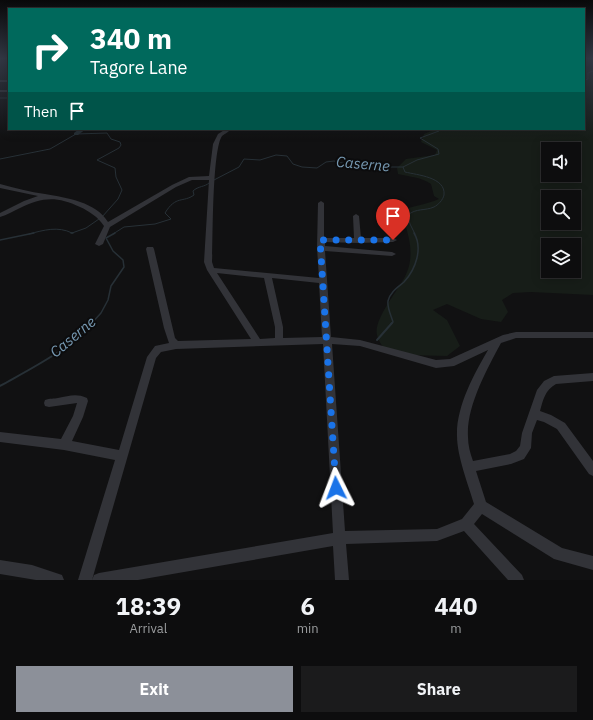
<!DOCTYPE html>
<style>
body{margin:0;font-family:"IBM Plex Sans",sans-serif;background:#1b1b1c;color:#f1f3f6;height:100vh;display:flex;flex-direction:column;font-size:15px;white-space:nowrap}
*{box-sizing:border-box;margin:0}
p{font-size:13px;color:#9a9c9e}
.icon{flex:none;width:22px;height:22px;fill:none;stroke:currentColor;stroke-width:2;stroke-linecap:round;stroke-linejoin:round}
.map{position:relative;height:580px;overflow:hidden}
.side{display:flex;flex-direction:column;background:#0d0d0e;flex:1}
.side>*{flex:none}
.top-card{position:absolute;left:8px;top:8px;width:577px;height:122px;border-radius:0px;box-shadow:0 2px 10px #0003,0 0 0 1px #2d2d2e;background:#00695c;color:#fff;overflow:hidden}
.tools{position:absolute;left:541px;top:142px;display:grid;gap:8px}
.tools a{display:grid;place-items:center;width:40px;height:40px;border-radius:0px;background:#0d0d0e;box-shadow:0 2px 10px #0003,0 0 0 1px #2d2d2e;font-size:20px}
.pin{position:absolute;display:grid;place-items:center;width:34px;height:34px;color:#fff;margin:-41px -17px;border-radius:50% 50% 50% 0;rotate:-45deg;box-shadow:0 0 4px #0007}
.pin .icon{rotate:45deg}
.me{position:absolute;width:44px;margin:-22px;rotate:357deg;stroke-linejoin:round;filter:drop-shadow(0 0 3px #0008)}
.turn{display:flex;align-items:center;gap:14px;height:84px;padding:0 16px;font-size:18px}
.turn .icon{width:52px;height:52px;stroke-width:2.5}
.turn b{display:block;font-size:28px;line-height:34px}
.then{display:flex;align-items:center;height:38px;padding:0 16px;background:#0003;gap:8px;font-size:15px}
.eta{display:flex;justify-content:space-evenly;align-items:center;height:68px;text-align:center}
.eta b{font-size:24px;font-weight:800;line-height:28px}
.primary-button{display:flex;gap:8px;margin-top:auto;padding:8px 16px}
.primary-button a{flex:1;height:46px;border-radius:0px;background:#8c9099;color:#fff;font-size:16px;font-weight:800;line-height:46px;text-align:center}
.primary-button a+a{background:#1b1b1c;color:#f1f3f6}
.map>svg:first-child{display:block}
</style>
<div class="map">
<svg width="593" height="580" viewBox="0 0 593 580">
<rect width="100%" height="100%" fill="#111112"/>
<path fill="#171d18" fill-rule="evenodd" d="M593 69V295L531 292 513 293 502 300 508 312 501 322 481 319 447 304 433 310 447 320 460 346 447 356 407 355 384 349C382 345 378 340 377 335 373 318 401 288 407 272 415 253 408 230 400 212 412 205 426 205 439 199L434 196 431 184C421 177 410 177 398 174L397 168 406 159 435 155 437 150 421 142 424 134 436 129H584V70ZM548 149H574V175H548ZM548 197H574V223H548ZM548 245H574V271H548Z"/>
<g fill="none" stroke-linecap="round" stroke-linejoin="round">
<g stroke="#273036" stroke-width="1">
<path d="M584 80 588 79V73L593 71"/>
<path d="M0 98H9"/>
<path d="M0 159 50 149 76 134 107 133 111 139 120 142 121 145 119 148 97 160 115 168 116 177 122 190 118 199 102 217"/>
<path d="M214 180 239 167 244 159 260 160 276 155 287 156 293 164 302 167 317 168 326 162 334 161 360 167H403"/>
<path d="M29 234C44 230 58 226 72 233L86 228 99 219"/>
<path d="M113 234 124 227 155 224 171 219 165 213C176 195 183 203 194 195L193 191C198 186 205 187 209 183"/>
<path d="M415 234 410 224 408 215C416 208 425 211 434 207 438 205 443 200 444 195 446 177 417 175 405 172L403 167 417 160 439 154 438 149 420 138 439 131 440 129"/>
</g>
<g stroke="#273036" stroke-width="1.5">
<path d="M71 233H73"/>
<path d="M0 240 34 233"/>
<path d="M91 324 101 313 108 300 111 286 124 267 123 260 113 251 106 238 115 233"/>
<path d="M391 324 393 322C391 315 387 308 388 301 390 292 398 287 404 282 416 269 423 248 414 233"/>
</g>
<g stroke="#273036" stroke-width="2">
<path d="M377 340 392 323"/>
<path d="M0 386C32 368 67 351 92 323"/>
</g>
<path fill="#273036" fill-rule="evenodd" d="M79 129H86L78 135H74V133Z"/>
<g fill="#323338" fill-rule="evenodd">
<path d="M0 58H3L1 59Z"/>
<rect x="0" y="80" width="9" height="2"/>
<rect x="0" y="90" width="9" height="2"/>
<path d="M226 129H231C229 132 224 134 222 136 212 150 213 241 212 262L214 268 319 278 317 248 318 203 321 201 324 203V238H354L353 216 356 214 359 216 361 238H393L397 240 393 242 358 243 325 242V246L392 252 396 254 392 256 325 251 331 337 360 340 436 360 450 359 503 335 516 332H593V338H516L501 343C487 369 466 407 468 437 468 445 470 453 473 461L510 454 516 451 520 446 522 433 537 390 544 381 554 376 593 373V381L556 384C545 390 543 400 540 411L551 415 565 423 593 461V476L589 474 557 429 544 422 537 420 532 433 531 448 524 459 511 464 476 471 486 502 562 548 593 556V570L554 559 482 514 474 524 522 575 524 580H508L464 531 437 541 346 544 349 580H335L333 546 138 580H92L94 575 99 573 333 533 323 344 176 349 161 352 156 358 92 580H78L115 460 64 450 0 442V432L61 439 73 416 77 403 49 407 45 406 44 403 45 400C50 398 54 399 58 398 69 396 76 393 87 398L88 401 83 417 72 441 119 450 147 357 155 346 169 343 164 328 146 249 147 247H153L154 249 175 338 178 341 251 339 207 270 204 262 209 180H192L176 187 110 227 103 244 99 246 95 244 104 226C98 217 89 211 80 207 57 196 42 197 20 208 13 211 7 215 0 217V213L24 201 38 196 0 188V184C15 188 30 192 45 194 67 198 96 202 108 222L172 185 189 177 209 176 213 144 218 134ZM217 273 264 278 275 327V338L260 339ZM272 278 319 283 322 337 283 338V327ZM332 344 360 346 436 368 454 366 488 350C474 374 456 407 457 436 457 456 468 484 474 504L462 519 437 529 345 531Z"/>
<path d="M0 560 32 565 62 575 64 580H36L0 574Z"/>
</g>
</g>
<linearGradient id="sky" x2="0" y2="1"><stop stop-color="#09090a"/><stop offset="0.42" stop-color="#323844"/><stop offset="1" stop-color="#323844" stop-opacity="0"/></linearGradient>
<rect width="593" height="139" fill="url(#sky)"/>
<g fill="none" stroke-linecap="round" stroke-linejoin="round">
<path stroke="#1a73e8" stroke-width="7" stroke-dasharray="0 12.6" d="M336 488 320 240H393"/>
</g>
<g text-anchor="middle" stroke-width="4" stroke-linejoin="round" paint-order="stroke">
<g font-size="15" font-style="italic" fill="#7698b1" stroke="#0c0c0d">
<text transform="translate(363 164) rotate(5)" y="5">Caserne</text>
<text transform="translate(73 337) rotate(-40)" y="5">Caserne</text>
</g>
</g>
</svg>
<div class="tools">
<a><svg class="icon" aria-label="sound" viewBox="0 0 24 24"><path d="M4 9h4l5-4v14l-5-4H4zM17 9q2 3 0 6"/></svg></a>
<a><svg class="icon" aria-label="search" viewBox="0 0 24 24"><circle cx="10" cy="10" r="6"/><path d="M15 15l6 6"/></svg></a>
<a><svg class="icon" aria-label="layers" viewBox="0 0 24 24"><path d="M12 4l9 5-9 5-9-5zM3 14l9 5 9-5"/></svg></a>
</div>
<div class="pin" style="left:393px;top:240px;background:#d93025"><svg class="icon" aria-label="arrive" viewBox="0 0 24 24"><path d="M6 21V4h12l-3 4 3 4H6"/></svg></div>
<svg class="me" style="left:336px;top:488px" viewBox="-20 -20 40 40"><path d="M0-17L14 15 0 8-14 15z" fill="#1a73e8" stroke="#fff" stroke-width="4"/></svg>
<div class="top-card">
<div class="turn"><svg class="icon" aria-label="right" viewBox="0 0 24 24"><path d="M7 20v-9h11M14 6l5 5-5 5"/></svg><div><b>340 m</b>Tagore Lane</div></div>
<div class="then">Then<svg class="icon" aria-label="arrive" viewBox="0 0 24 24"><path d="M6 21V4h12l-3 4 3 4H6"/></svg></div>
</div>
</div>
<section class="side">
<div class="eta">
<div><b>18:39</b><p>Arrival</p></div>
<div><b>6</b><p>min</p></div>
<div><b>440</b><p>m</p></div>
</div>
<div class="primary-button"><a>Exit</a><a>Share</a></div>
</section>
